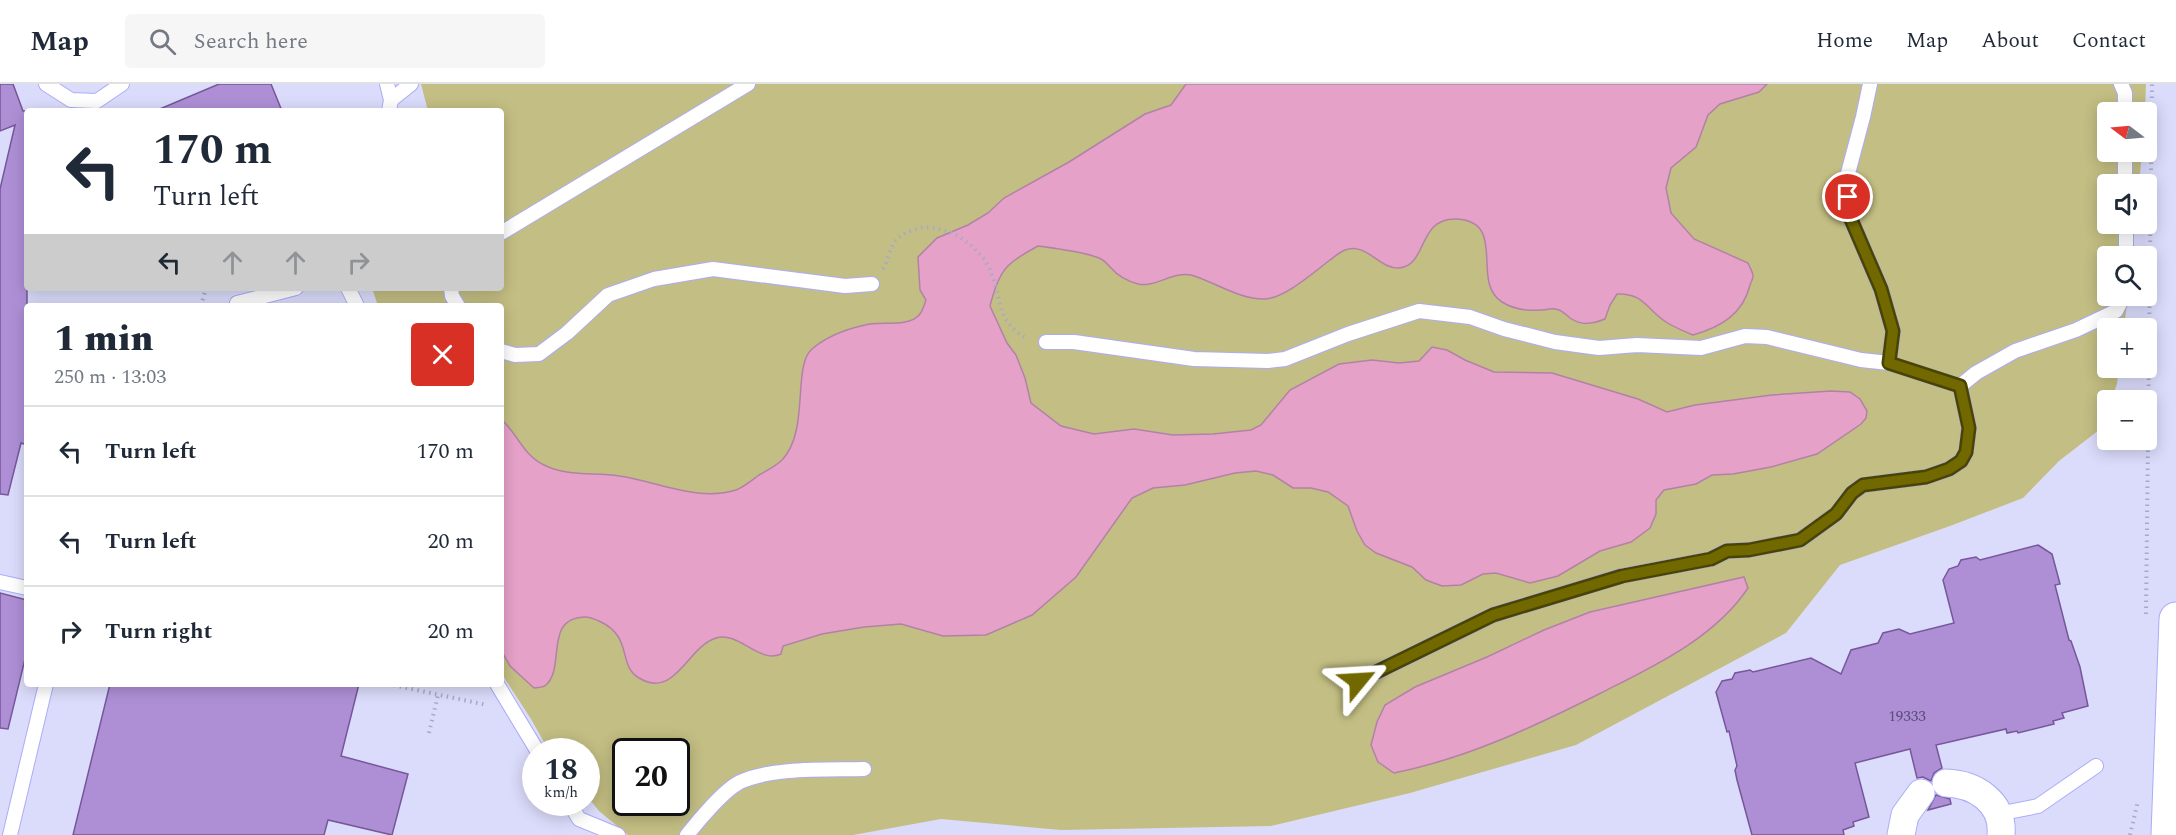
<!DOCTYPE html>
<meta charset="utf-8">
<style>
body{margin:0;font-family:Spectral,serif;background:#f6f6f7;color:#1f2937;height:100vh;display:flex;flex-direction:column;font-size:22px;white-space:nowrap}
*{box-sizing:border-box;margin:0}
p{font-size:20px;color:#747a83}
.icon{flex:none;width:33px;height:33px;fill:none;stroke:currentColor;stroke-width:2;stroke-linecap:round;stroke-linejoin:round}
.map{position:relative;flex:1;overflow:hidden}
.side{position:absolute;left:24px;top:219px;width:480px;height:384px;display:flex;flex-direction:column;background:#fff;border-radius:6px;box-shadow:0 3px 15px #0003}
.side>*{flex:none}
.banner{position:absolute;left:24px;top:24px;width:480px;height:183px;border-radius:6px;box-shadow:0 3px 15px #0003;background:#fff;color:#1f2937;overflow:hidden}
.needle{width:39px;rotate:286deg}
.controls{position:absolute;left:2097px;top:18px;display:grid;gap:12px}
.controls a{display:grid;place-items:center;width:60px;height:60px;border-radius:6px;background:#fff;box-shadow:0 3px 15px #0003;font-size:30px}
.speed{position:absolute;left:522px;top:654px;display:flex;gap:12px;font-size:30px;font-weight:700;text-align:center}
.speed>*{display:grid;place-content:center;width:78px;height:78px;border-radius:50%;background:#fff;box-shadow:0 3px 15px #0003;line-height:1}
.speed small{font-size:15px;font-weight:400}
.speed .limit{border:3px solid #111;border-radius:9px;background:#fff;color:#111}
.pin{position:absolute;display:grid;place-items:center;width:51px;height:51px;color:#fff;margin:-26px;border:3px solid #fff;border-radius:50%;box-shadow:0 2px 6px #0007}
.me{position:absolute;width:66px;margin:-33px;rotate:63deg;stroke-linejoin:round;filter:drop-shadow(0 0 4px #0008)}
.turn{display:flex;align-items:center;gap:21px;height:126px;padding:0 30px;font-size:27px}
.turn .icon{width:78px;height:78px;stroke-width:2.5}
.turn b{display:block;font-size:42px;line-height:51px}
.lanes{display:flex;align-items:center;height:57px;padding:0 30px;background:#0003;justify-content:center;gap:30px;direction:ltr}
.lanes .off{opacity:.35}
.round{display:grid;place-items:center;flex:none;width:63px;height:63px;border-radius:6px;background:#f6f6f7}
.head{display:flex;align-items:center;justify-content:space-between;height:102px;padding:0 30px}
h1{font-size:36px;font-weight:800;line-height:45px}
ul{padding:0;list-style:none}
li{display:flex;align-items:center;gap:18px;height:90px;padding:0 30px;border-top:2px solid #e0e1e3}
li div{flex:1}
li b{display:block;font-size:22px}
li em{font-style:normal}
header{display:flex;align-items:center;gap:36px;box-sizing:border-box;height:84px;padding:0 30px;background:#fff;border-bottom:2px solid #e0e1e3}
header strong{font-size:28px}
nav{display:flex;gap:33px;margin-inline-start:auto;font-size:21px}
.search{width:420px;height:54px;background:#f6f6f7;display:flex;align-items:center;gap:15px;box-sizing:border-box;padding:0 21px;border-radius:6px;color:#747a83;font-size:22px}
.map>svg:first-child{display:block}
</style>
<header>
<strong>Map</strong>
<div class="search"><svg class="icon" aria-label="search" viewBox="0 0 24 24"><circle cx="10" cy="10" r="6"/><path d="M15 15l6 6"/></svg>Search here</div>
<nav><a>Home</a><a>Map</a><a>About</a><a>Contact</a></nav>
</header>
<div class="map">
<svg width="2176" height="751" viewBox="0 0 2176 751">
<rect width="100%" height="100%" fill="#dbdcfb"/>
<path fill="#c3be83" fill-rule="evenodd" d="M421 0H2146L2145 28H2108V68H2142L2139 100H2108V140H2135L2132 172H2108V212H2128L2124 244H2108V284H2119L2117 300 2111 316H2108L2107 325 2099 346 2059 377 2023 414 1950 442 1840 481 1786 549 1576 661 1410 709 1271 742 1061 746 941 735 853 751H628L599 727 587 712 586 668 549 667 531 635 501 589V222H378L372 204H501V27H428ZM626 668H676V718H626Z"/>
<g fill="#e6a1c8" stroke="#b282a6" stroke-width="1.5">
<path d="M1186 0H1767L1759 8 1720 20 1708 31 1696 63 1671 84 1666 104 1671 129 1694 155 1748 179C1749 182 1753 188 1753 192 1753 195 1751 198 1750 201 1743 230 1721 243 1693 251 1684 247 1675 244 1666 238 1646 225 1644 209 1617 210L1610 221 1605 235C1592 240 1582 242 1570 234 1565 230 1561 225 1555 225 1551 224 1545 226 1541 226 1528 227 1513 225 1502 218 1470 198 1508 138 1457 135 1417 133 1428 182 1399 184 1379 185 1367 158 1345 166 1340 168 1334 173 1330 176 1314 188 1284 215 1264 215 1238 215 1215 198 1191 191 1174 187 1154 204 1138 200 1127 197 1118 192 1111 184 1108 181 1104 176 1101 175 1091 169 1052 164 1038 162 1006 179 999 186 990 222L1007 259 1016 271 1025 294 1031 319 1061 342 1094 350 1134 345 1173 351 1213 350 1251 346 1261 341 1290 306 1339 280 1372 276 1399 279 1419 277 1432 263 1447 266 1465 276 1494 288 1552 289 1638 315 1667 328 1695 321 1772 311 1831 307 1850 308 1860 315 1867 327 1866 334 1861 340 1817 370 1771 383 1733 390 1712 391 1696 400 1664 406 1656 416V430L1650 444 1631 458 1600 467 1558 492 1530 499 1496 489 1483 490 1461 501 1442 502 1426 496 1412 483 1376 469 1365 461 1357 447 1348 422 1328 408 1311 404H1293L1273 391 1256 387 1235 389 1185 401 1153 404 1132 414 1076 493 1032 531 986 551 943 552 901 540 864 543 822 550 783 562 781 570C759 580 739 547 716 554 687 563 675 616 639 594 617 581 634 553 599 537 594 535 591 533 586 533 543 533 566 583 546 601 543 604 538 603 534 604L510 582 501 566V335C518 350 522 370 544 381 568 393 594 388 619 392 656 397 698 418 736 406 744 403 752 396 759 391 766 387 776 382 782 376 810 347 792 282 812 265 827 252 847 245 865 241 880 237 907 243 918 232 923 228 924 221 926 216L920 206 918 173 937 154 968 141 988 129 1004 114 1069 78 1145 30 1171 21Z"/>
<path d="M1744 493 1748 504C1714 555 1652 583 1599 610 1533 643 1468 674 1394 689L1378 678 1371 661 1377 638 1385 621 1415 603 1487 573 1544 546 1590 528Z"/>
</g>
<g fill="#ae8fd6" stroke="#76579a" stroke-width="1.5">
<path d="M0 0H13L23 27H27V361L21 359 8 411 0 410V105L15 41 0 47Z"/>
<path d="M219 0H271L282 27H155Z"/>
<path d="M2038 461 2052 470 2060 500 2055 501 2069 556 2071 557 2080 583 2088 622 2062 629 2064 634 2053 637 2054 640 2018 649 2017 647 2007 649 2006 645 1936 661 1942 684 1934 689 1931 697 1923 693 1917 694 1910 665 1855 679 1869 733 1853 738 1854 742 1843 746 1844 751H1752L1737 696 1735 686 1737 682 1729 647 1727 648 1716 608 1722 597 1732 595 1735 589 1750 586 1753 588 1811 574 1841 590 1851 566 1878 559 1883 549 1899 545 1910 550 1954 539 1943 496 1949 485 1958 482 1961 476 1976 473 1980 476Z"/>
<path d="M0 509 27 516V567L8 645 0 644Z"/>
<path d="M110 600H359L341 672 408 690 392 751 328 736 324 751H73Z"/>
<path d="M1936 711 1950 715 1951 720 1928 726Z"/>
</g>
<g fill="none" stroke-linecap="round" stroke-linejoin="round">
<defs>
<g id="service">
<path d="M46 0 71 16 97 17 122 0"/>
<path d="M387 0 391 16 389 27"/>
<path d="M1870 0 1863 33 1847 93 1850 133 1881 205 1893 247 1889 279"/>
<path d="M2121 0 2125 9V28"/>
<path d="M391 16 411 0"/>
<path d="M2125 100V68"/>
<path d="M2126 140V172"/>
<path d="M501 149 748 0"/>
<path d="M348 204 357 222"/>
<path d="M451 204 452 212 458 222"/>
<path d="M237 219 296 204"/>
<path d="M1046 258H1074L1194 275 1268 277 1285 275 1348 250 1419 227 1470 233 1504 245 1555 258 1599 264 1637 261 1701 264 1745 252 1767 253 1861 276 1889 279 1960 302 1969 344 1966 368 1961 377 1949 385 1926 393 1863 401 1852 409 1836 430 1800 456 1749 466 1727 467 1711 475 1621 492 1493 531 1358 597"/>
<path d="M501 267 515 271 539 270 567 249 608 211 654 195 713 185 845 202 872 200"/>
<path d="M1960 302 1976 289 2015 267 2076 246 2116 227 2124 212"/>
<path d="M0 498 27 504"/>
<path d="M497 600 538 668"/>
<path d="M569 718 579 735 618 751"/>
<path d="M1998 730 2038 722 2096 682"/>
<path d="M10 751 46 600"/>
<path d="M687 751C698 737 724 706 740 698 772 683 828 686 864 685"/>
</g>
<g id="minor">
<path d="M1946 699C1975 700 2004 718 2001 751"/>
<path d="M1901 751 1905 731 1921 709"/>
</g>
<path id="tertiary" d="M2168 751 2176 535"/>
</defs>
<use href="#service" stroke="#acacf7" stroke-width="16"/>
<use href="#minor" stroke="#acacf7" stroke-width="29"/>
<use href="#tertiary" stroke="#acacf7" stroke-width="35"/>
<g stroke="#a8a9c8" stroke-width="4" stroke-dasharray="1.5 4.5" stroke-linecap="butt">
<path d="M883 185C888 177 890 162 896 156 920 134 953 144 974 164 978 169 983 173 986 178 1003 206 992 237 1028 255"/>
<path d="M201 222 206 204"/>
<path d="M2146 530 2152 0"/>
<path d="M388 600 487 621"/>
<path d="M429 649 438 611"/>
<path d="M2130 751 2138 717"/>
</g>
<use href="#service" stroke="#fff" stroke-width="14"/>
<use href="#minor" stroke="#fff" stroke-width="27"/>
<use href="#tertiary" stroke="#fff" stroke-width="33"/>
</g>
<g fill="none" stroke-linecap="round" stroke-linejoin="round">
<defs>
<path id="route" d="M1358 597 1493 531 1622 492 1711 475 1727 467 1749 466 1800 456 1836 430 1852 409 1863 401 1926 393 1949 385 1961 377 1966 368 1969 344 1960 302 1889 279 1893 247 1881 205 1850 133 1848 113"/>
</defs>
<use href="#route" stroke="#494400" stroke-width="15"/>
<use href="#route" stroke="#716900" stroke-width="10"/>
</g>
<g text-anchor="middle" stroke-width="4.5" stroke-linejoin="round" paint-order="stroke">
<g font-size="15" fill="#564e77">
<text x="1907" y="637">19333</text>
</g>
</g>
</svg>
<div class="controls">
<a><svg class="needle" viewBox="-14 -14 28 28"><path d="M0-13l5 13h-10z" fill="#e53935"/><path d="M0 13l5-13h-10z" fill="#747a83"/></svg></a>
<a><svg class="icon" aria-label="sound" viewBox="0 0 24 24"><path d="M4 9h4l5-4v14l-5-4H4zM17 9q2 3 0 6"/></svg></a>
<a><svg class="icon" aria-label="search" viewBox="0 0 24 24"><circle cx="10" cy="10" r="6"/><path d="M15 15l6 6"/></svg></a>
<a>+</a>
<a>−</a>
</div>
<div class="speed"><div>18<small>km/h</small></div><div class="limit">20</div></div>
<div class="pin" style="left:1848px;top:113px;background:#d93025"><svg class="icon" aria-label="arrive" viewBox="0 0 24 24"><path d="M6 21V4h12l-3 4 3 4H6"/></svg></div>
<svg class="me" style="left:1358px;top:597px" viewBox="-20 -20 40 40"><path d="M0-17L14 15 0 8-14 15z" fill="#716900" stroke="#fff" stroke-width="4"/></svg>
<div class="banner">
<div class="turn"><svg class="icon" aria-label="left" viewBox="0 0 24 24"><path d="M17 20v-9H6M10 6l-5 5 5 5"/></svg><div><b>170 m</b>Turn left</div></div>
<div class="lanes"><svg class="icon" aria-label="left" viewBox="0 0 24 24"><path d="M17 20v-9H6M10 6l-5 5 5 5"/></svg><svg class="icon off" aria-label="ahead" viewBox="0 0 24 24"><path d="M12 20V5M6 11l6-6 6 6"/></svg><svg class="icon off" aria-label="ahead" viewBox="0 0 24 24"><path d="M12 20V5M6 11l6-6 6 6"/></svg><svg class="icon off" aria-label="right" viewBox="0 0 24 24"><path d="M7 20v-9h11M14 6l5 5-5 5"/></svg></div>
</div>
<section class="side">
<div class="head"><div><h1>1 min</h1><p>250 m · 13:03</p></div><a class="round" style="background:#d93025;color:#fff"><svg class="icon" aria-label="close" viewBox="0 0 24 24"><path d="M6 6l12 12M18 6L6 18"/></svg></a></div>
<ul>
<li><svg class="icon" aria-label="left" viewBox="0 0 24 24"><path d="M17 20v-9H6M10 6l-5 5 5 5"/></svg><div><b>Turn left</b></div><em>170 m</em></li>
<li><svg class="icon" aria-label="left" viewBox="0 0 24 24"><path d="M17 20v-9H6M10 6l-5 5 5 5"/></svg><div><b>Turn left</b></div><em>20 m</em></li>
<li><svg class="icon" aria-label="right" viewBox="0 0 24 24"><path d="M7 20v-9h11M14 6l5 5-5 5"/></svg><div><b>Turn right</b></div><em>20 m</em></li>
</ul>
</section>
</div>
